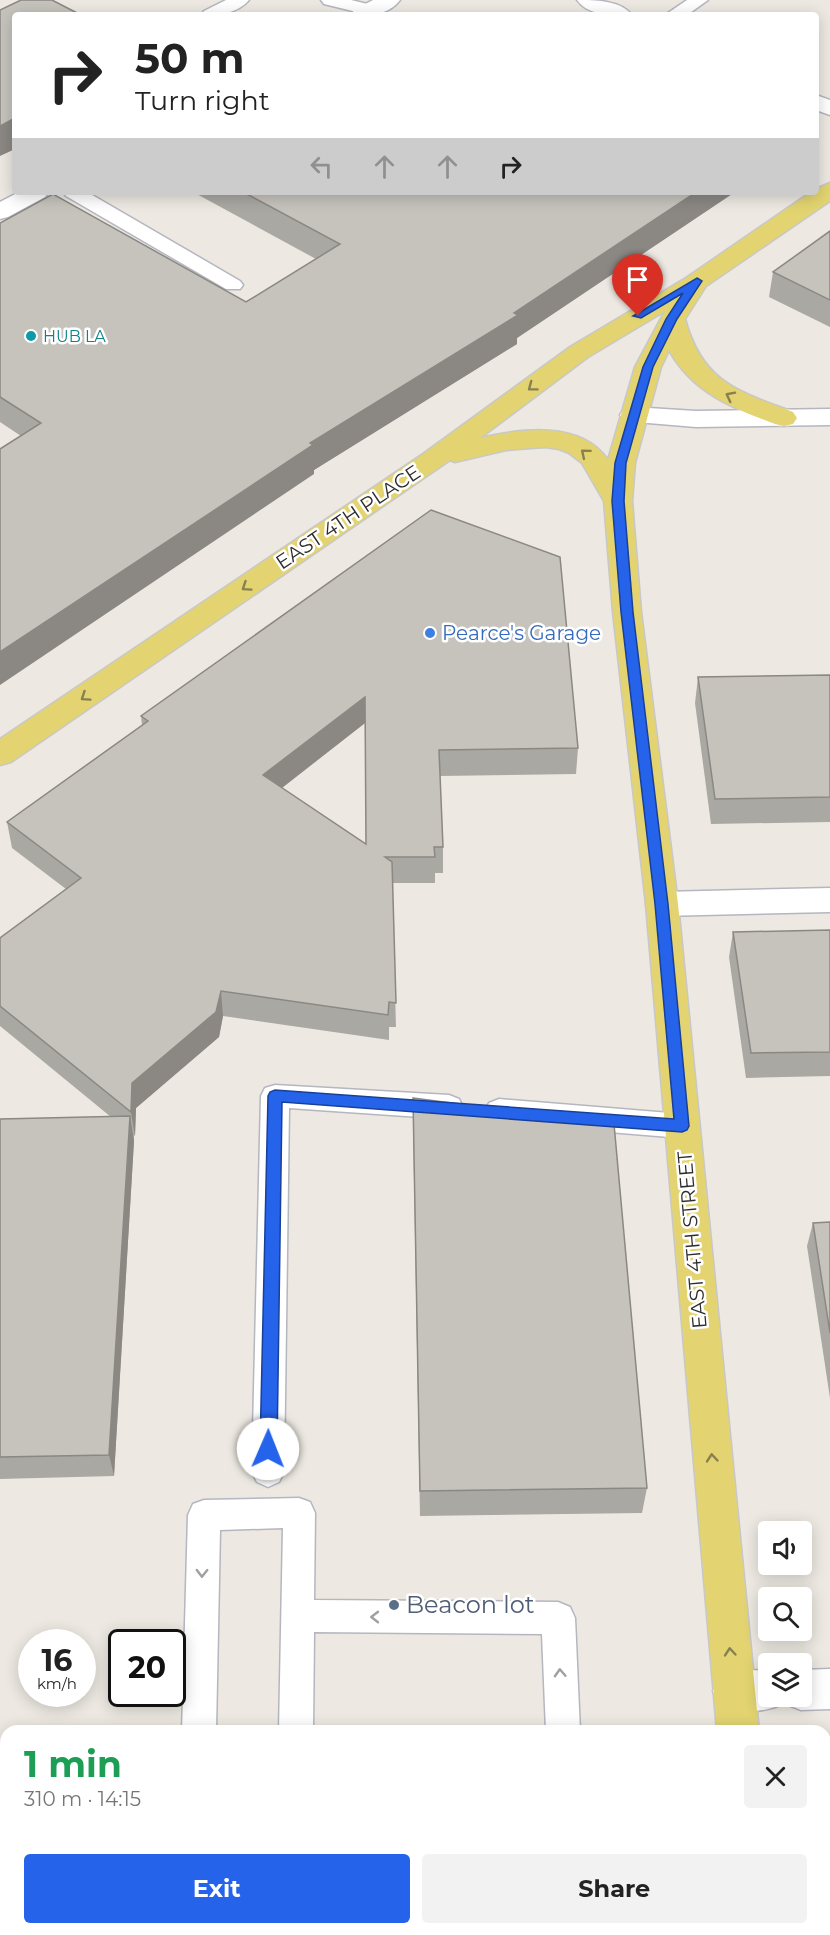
<!DOCTYPE html>
<meta charset="utf-8">
<style>
body{margin:0;font-family:Montserrat,sans-serif;background:#f2f2f2;color:#222;height:100vh;display:flex;flex-direction:column;font-size:22px;white-space:nowrap}
*{box-sizing:border-box;margin:0}
p{font-size:20px;color:#767676}
.icon{flex:none;width:33px;height:33px;fill:none;stroke:currentColor;stroke-width:2;stroke-linecap:round;stroke-linejoin:round}
.map{position:relative;flex:1;overflow:hidden}
.drawer{position:absolute;left:0px;top:1725px;width:831px;height:210px;display:flex;flex-direction:column;background:#fff;border-radius:18px 18px 0 0;box-shadow:0 3px 15px #0003}
.drawer>*{flex:none}
.banner{position:absolute;left:12px;top:12px;width:807px;height:183px;border-radius:6px;box-shadow:0 3px 15px #0003;background:#fff;color:#222;overflow:hidden}
.tools{position:absolute;left:758px;top:1521px;display:grid;gap:12px}
.tools a{display:grid;place-items:center;width:54px;height:54px;border-radius:6px;background:#fff;box-shadow:0 3px 15px #0003;font-size:30px}
.speed{position:absolute;left:18px;top:1629px;display:flex;gap:12px;font-size:30px;font-weight:700;text-align:center}
.speed>*{display:grid;place-content:center;width:78px;height:78px;border-radius:50%;background:#fff;box-shadow:0 3px 15px #0003;line-height:1}
.speed small{font-size:15px;font-weight:400}
.speed .limit{border:3px solid #111;border-radius:9px;background:#fff;color:#111}
.pin{position:absolute;display:grid;place-items:center;width:51px;height:51px;color:#fff;margin:-62px -26px;border-radius:50% 50% 50% 0;rotate:-45deg;box-shadow:0 0 6px #0007}
.pin .icon{rotate:45deg}
.me{position:absolute;width:66px;margin:-33px;rotate:1deg;stroke-linejoin:round;filter:drop-shadow(0 0 4px #0008)}
.turn{display:flex;align-items:center;gap:21px;height:126px;padding:0 24px;font-size:27px}
.turn .icon{width:78px;height:78px;stroke-width:2.5}
.turn b{display:block;font-size:42px;line-height:51px}
.lanes{display:flex;align-items:center;height:57px;padding:0 24px;background:#0003;justify-content:center;gap:30px;direction:ltr}
.lanes .off{opacity:.35}
.round{display:grid;place-items:center;flex:none;width:63px;height:63px;border-radius:6px;background:#f2f2f2}
.summary{display:flex;align-items:center;justify-content:space-between;height:102px;padding:0 24px}
h1{font-size:36px;font-weight:700;line-height:45px;color:#1e9e55}
.primary-button{display:flex;gap:12px;margin-top:auto;padding:12px 24px}
.primary-button a{flex:1;height:69px;border-radius:6px;background:#2563eb;color:#fff;font-size:24px;font-weight:700;line-height:69px;text-align:center}
.primary-button a+a{background:#f2f2f2;color:#222}
.map>svg:first-child{display:block}
</style>
<div class="map">
<svg width="830" height="1935" viewBox="0 0 830 1935">
<rect width="100%" height="100%" fill="#ede9e2"/>
<g fill="none" stroke-linecap="round" stroke-linejoin="round">
<defs>
<g id="service">
<path d="M226 0H249C237 14 218 15 201 15L204 11Z"/>
<path d="M321 0H351L376 6 379 10 376 14 369 15 324 4Z"/>
<path d="M687 0H708L687 15H665Z"/>
<path d="M63 192H87L240 281 243 285 240 289H226L66 196Z"/>
<path d="M275 1085 449 1095 459 1099 463 1107 459 1115 449 1119 289 1108 284 1472 279 1482 268 1487 257 1482 252 1472 261 1096 265 1088Z"/>
<path d="M499 1099 682 1114 692 1118 696 1126 692 1134 682 1138 499 1123 489 1119 485 1111 489 1103Z"/>
<path d="M299 1498 310 1502 315 1513 314 1600 558 1602 570 1607 575 1618 580 1731H546L542 1634 314 1632 313 1731H279L283 1528 220 1530 216 1731H182L188 1515 193 1504 204 1500Z"/>
<rect x="254" y="1929" width="36" height="6"/>
<rect x="306" y="1929" width="36" height="6"/>
</g>
<g id="minor">
<path d="M373 0H400C388 16 369 15 351 15L354 10Z"/>
<path d="M577 0C595 0 620 0 632 15 614 15 589 17 577 0Z"/>
<path d="M816 95 830 100V115L816 110Z"/>
<path d="M19 192H49L45 197 8 217 0 219V202Z"/>
<path d="M633 407 696 411 830 409V425L696 427 624 421 620 415 624 409Z"/>
<path d="M830 888V912L662 916 651 913 646 904 651 895 662 892Z"/>
<path d="M830 1669V1709L801 1710 786 1704 784 1700 783 1704C762 1713 740 1714 719 1705L713 1691 719 1677 734 1671 768 1670V1696H801V1670Z"/>
</g>
<g id="primary">
<path d="M830 183V201L706 286 685 319C702 382 737 391 793 412L797 418 793 424 784 426 775 424C732 408 692 392 669 350L661 367 635 463 632 501 641 612 678 904 759 1731H717L646 904 613 612 604 501 582 463 569 453 559 449 545 447 506 450 455 462 450 460 11 762 0 765V739L423 454 570 347 686 278 811 192H816V189ZM665 311 635 367 608 460C581 420 520 429 480 438L588 357Z"/>
<rect x="738" y="1929" width="44" height="6"/>
</g>
</defs>
<use href="#service" stroke="#b5b6bf" stroke-width="3"/>
<use href="#minor" stroke="#b5b6bf" stroke-width="3"/>
<use href="#primary" stroke="#c8c8c8" stroke-width="3"/>
<use href="#service" fill="#fff" fill-rule="evenodd"/>
<use href="#minor" fill="#fff" fill-rule="evenodd"/>
<use href="#primary" fill="#e3d471" fill-rule="evenodd"/>
</g>
<g fill="#aaa8a3" fill-rule="evenodd">
<path d="M193 192H735L517 338V344L314 470V474L21 436 0 422V223L246 302 316 259Z"/>
<path d="M830 231V327L769 297 773 272Z"/>
<path d="M431 510 578 748 576 774 440 776 443 847V873H435V883H392L396 1027H389V1040L223 1016 219 1037 136 1108 135 1136 134 1135V1141L114 1476 0 1479V1119L111 1117 0 1026V938L66 889 12 848 7 822 142 725 141 716ZM365 723 366 844 282 788Z"/>
<path d="M830 675V822L711 824 695 703 698 677Z"/>
<path d="M830 930V1076L746 1078 729 957 733 932Z"/>
<path d="M413 1126 647 1488 642 1513 420 1516Z"/>
<path d="M830 1222V1398L807 1246 813 1223Z"/>
</g>
<g fill="#8b8884">
<path d="M15 118V149L0 156V126Z"/>
<path d="M696 192H735L517 338V344L314 470V474L0 685V652L310 443 514 313Z"/>
<path d="M365 697V723L265 801 263 775Z"/>
<path d="M221 991 223 1016 219 1037 136 1108 135 1136 131 1112 132 1083Z"/>
<path d="M130 1116 134 1141 114 1476 109 1455Z"/>
</g>
<g fill="#c6c3bd" stroke="#8b8884" stroke-width="1.5" fill-rule="evenodd">
<path d="M21 0H52L81 15H15V118L0 126V10Z"/>
<path d="M243 192H696L514 313 518 315 310 443 313 445 0 652V449L41 423 0 397V223L53 194 246 302 340 244Z"/>
<path d="M830 231V300L773 272Z"/>
<path d="M431 510 560 557 578 748 439 750 443 847H434L435 857H385L392 862 396 1003 389 1002 388 1015 221 991 216 1012 132 1083 131 1112 0 1006V938L81 878 7 822 148 721 141 716ZM365 697 366 844 263 775Z"/>
<path d="M830 675V797L715 799 698 677Z"/>
<path d="M830 930V1052L751 1053 733 932Z"/>
<path d="M413 1098 614 1124 647 1488 420 1491Z"/>
<path d="M130 1116 109 1455 0 1457V1119Z"/>
<path d="M830 1222V1333L813 1223Z"/>
</g>
<defs><path id="oneway-chevron" d="M-2-3.5L2.5 0L-2 3.5" fill="none" stroke-width="1.6" stroke-linecap="round" stroke-linejoin="round" transform="scale(1.5)"/></defs>
<g stroke="#88804f">
<use href="#oneway-chevron" transform="translate(532 387) rotate(143)"/>
<use href="#oneway-chevron" transform="translate(730 396) rotate(-153)"/>
<use href="#oneway-chevron" transform="translate(585 453) rotate(-140)"/>
<use href="#oneway-chevron" transform="translate(246 587) rotate(146)"/>
<use href="#oneway-chevron" transform="translate(85 697) rotate(146)"/>
<use href="#oneway-chevron" transform="translate(712 1458) rotate(-95)"/>
<use href="#oneway-chevron" transform="translate(730 1652) rotate(-95)"/>
</g>
<g stroke="#a0a0a0">
<use href="#oneway-chevron" transform="translate(202 1573) rotate(91)"/>
<use href="#oneway-chevron" transform="translate(375 1617) rotate(-180)"/>
<use href="#oneway-chevron" transform="translate(560 1673) rotate(-93)"/>
</g>
<path fill="#2563eb" stroke="#184099" stroke-width="1.5" d="M697 278 702 281 677 319 653 367 626 463 624 501 633 612 668 904 689 1126 687 1130 682 1132 282 1102 277 1449 274 1454 268 1456 263 1454 260 1449 268 1096 270 1092 275 1090 674 1119 655 904 621 612 612 501 615 463 643 367 666 319 683 293 641 318 633 316Z"/>
<circle fill="#0f9aa8" stroke="#fff" stroke-width="2" cx="31" cy="336" r="6"/>
<circle fill="#3f7fe0" stroke="#fff" stroke-width="2" cx="430" cy="633" r="6"/>
<circle fill="#5c6f8a" stroke="#fff" stroke-width="2" cx="394" cy="1605" r="6"/>
<g text-anchor="middle" stroke-width="5" stroke-linejoin="round" paint-order="stroke">
<g font-size="16" fill="#0d838f" stroke="#fff" text-anchor="start">
<text x="43" y="342">HUB LA</text>
</g>
<g font-size="20" fill="#2d2d2d" stroke="#fff">
<text transform="translate(348 517) rotate(-34)" y="7">EAST 4TH PLACE</text>
<text transform="translate(692 1240) rotate(-95)" y="7">EAST 4TH STREET</text>
</g>
<g font-size="20" fill="#366cbe" stroke="#fff" text-anchor="start">
<text x="442" y="640">Pearce's Garage</text>
</g>
<g font-size="24" fill="#4e5e75" stroke="#fff" text-anchor="start">
<text x="406" y="1613">Beacon lot</text>
</g>
</g>
</svg>
<div class="tools">
<a><svg class="icon" aria-label="sound" viewBox="0 0 24 24"><path d="M4 9h4l5-4v14l-5-4H4zM17 9q2 3 0 6"/></svg></a>
<a><svg class="icon" aria-label="search" viewBox="0 0 24 24"><circle cx="10" cy="10" r="6"/><path d="M15 15l6 6"/></svg></a>
<a><svg class="icon" aria-label="layers" viewBox="0 0 24 24"><path d="M12 4l9 5-9 5-9-5zM3 14l9 5 9-5"/></svg></a>
</div>
<div class="speed"><div>16<small>km/h</small></div><div class="limit">20</div></div>
<div class="pin" style="left:638px;top:316px;background:#d93025"><svg class="icon" aria-label="arrive" viewBox="0 0 24 24"><path d="M6 21V4h12l-3 4 3 4H6"/></svg></div>
<svg class="me" style="left:268px;top:1449px" viewBox="-20 -20 40 40"><circle r="19" fill="#fff"/><path d="M0-13L10 11 0 6-10 11z" fill="#2563eb"/></svg>
<div class="banner">
<div class="turn"><svg class="icon" aria-label="right" viewBox="0 0 24 24"><path d="M7 20v-9h11M14 6l5 5-5 5"/></svg><div><b>50 m</b>Turn right</div></div>
<div class="lanes"><svg class="icon off" aria-label="left" viewBox="0 0 24 24"><path d="M17 20v-9H6M10 6l-5 5 5 5"/></svg><svg class="icon off" aria-label="ahead" viewBox="0 0 24 24"><path d="M12 20V5M6 11l6-6 6 6"/></svg><svg class="icon off" aria-label="ahead" viewBox="0 0 24 24"><path d="M12 20V5M6 11l6-6 6 6"/></svg><svg class="icon" aria-label="right" viewBox="0 0 24 24"><path d="M7 20v-9h11M14 6l5 5-5 5"/></svg></div>
</div>
<section class="drawer">
<div class="summary"><div><h1>1 min</h1><p>310 m · 14:15</p></div><a class="round"><svg class="icon" aria-label="close" viewBox="0 0 24 24"><path d="M6 6l12 12M18 6L6 18"/></svg></a></div>
<div class="primary-button"><a>Exit</a><a>Share</a></div>
</section>
</div>
